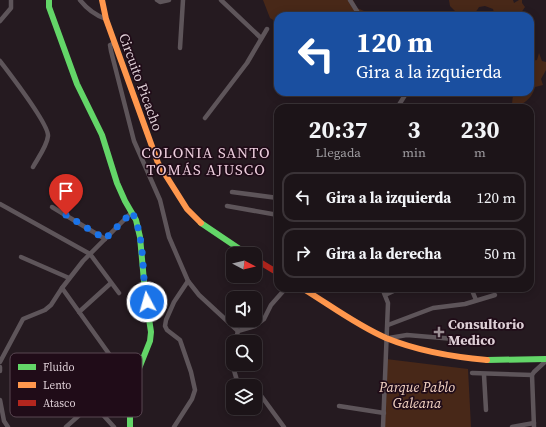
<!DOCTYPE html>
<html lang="es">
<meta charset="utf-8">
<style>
body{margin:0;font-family:"Source Serif 4",serif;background:#251d21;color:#f1f3f6;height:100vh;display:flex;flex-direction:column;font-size:15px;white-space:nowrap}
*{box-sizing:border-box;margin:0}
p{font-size:13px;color:#a09ea2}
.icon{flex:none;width:22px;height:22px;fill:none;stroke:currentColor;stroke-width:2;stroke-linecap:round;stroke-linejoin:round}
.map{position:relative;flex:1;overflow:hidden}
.details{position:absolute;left:274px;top:104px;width:260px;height:188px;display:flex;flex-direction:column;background:#1c1418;border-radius:12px;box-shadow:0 2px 10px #0003,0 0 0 1px #3a3337}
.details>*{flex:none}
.guide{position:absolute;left:274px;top:12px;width:260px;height:84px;border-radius:12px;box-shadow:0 2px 10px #0003,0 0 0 1px #3a3337;background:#1a4fa0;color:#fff;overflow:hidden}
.needle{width:26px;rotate:97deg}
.buttons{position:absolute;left:226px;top:247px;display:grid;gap:8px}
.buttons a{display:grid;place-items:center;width:36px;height:36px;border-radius:8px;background:#1c1418;box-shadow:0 2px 10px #0003,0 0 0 1px #3a3337;font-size:20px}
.pin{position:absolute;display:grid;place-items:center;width:34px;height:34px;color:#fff;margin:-41px -17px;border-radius:50% 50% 50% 0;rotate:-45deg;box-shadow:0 0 4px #0007}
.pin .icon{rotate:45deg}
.me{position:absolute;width:44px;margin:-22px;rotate:354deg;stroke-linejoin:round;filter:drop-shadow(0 0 3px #0008)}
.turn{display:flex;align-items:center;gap:14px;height:84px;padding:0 16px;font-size:18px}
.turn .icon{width:52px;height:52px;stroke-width:2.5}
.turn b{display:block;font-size:28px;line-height:34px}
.eta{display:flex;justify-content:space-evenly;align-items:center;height:68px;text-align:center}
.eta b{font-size:24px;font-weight:700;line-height:28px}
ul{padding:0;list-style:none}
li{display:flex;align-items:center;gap:12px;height:50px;margin:0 8px 6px;padding:0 8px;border:2px solid #3a3337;border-radius:12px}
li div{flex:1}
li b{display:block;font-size:15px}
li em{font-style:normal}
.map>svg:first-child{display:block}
</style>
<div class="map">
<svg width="546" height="427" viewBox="0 0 546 427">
<rect width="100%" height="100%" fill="#251a20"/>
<g fill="#482818">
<path d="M263 0H353L357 8 364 11 361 13 365 16H326L320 14 318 16H278V23L270 18Z"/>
<path d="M449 0H513L514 3 519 0H522V3L525 7 521 13 522 16H495L493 9 485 6 479 7C473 18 465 16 453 16L455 11 450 6Z"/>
<path d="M539 53 542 61 546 62V70L541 79 543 85 535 87C533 96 527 101 519 106L520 108H511C513 101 512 98 514 92H530V61L537 60Z"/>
<path d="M386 359 468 369 471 427H383Z"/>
</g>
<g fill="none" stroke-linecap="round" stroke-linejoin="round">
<g stroke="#5e555a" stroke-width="4.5">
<path d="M80 0C87 9 95 15 106 19"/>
<path d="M157 0 160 2 169 0"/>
<path d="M221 0 261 38"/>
<path d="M350 0 360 16"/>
<path d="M0 21 11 8V0"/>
<path d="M115 43 110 45 111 51 134 141 160 200 169 237 188 281 199 295 238 331"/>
<path d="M180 48 183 0"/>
<path d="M0 61C9 73 49 124 48 136 47 146 38 158 33 167"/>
<path d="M397 108 407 92"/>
<path d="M205 118 247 63 267 29"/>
<path d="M232 192 278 198"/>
<path d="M0 204 90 254 119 293"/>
<path d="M227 206 278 215"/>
<path d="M52 207 105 239"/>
<path d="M21 257 69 278"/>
<path d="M62 288 132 386"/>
<path d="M382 288 388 303 383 427"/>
<path d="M471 288 476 300"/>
<path d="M385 295 400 288"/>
<path d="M79 312 111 283"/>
<path d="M388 325 433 308 465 304 495 295"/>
<path d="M238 331 255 326 264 319 271 305 286 288"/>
<path d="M389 338 407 335 454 339"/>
<path d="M235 342 238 331"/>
<path d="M233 350 231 360 238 384 242 386"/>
<path d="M0 362 23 319 45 310 51 305 62 288 83 261 132 212"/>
<path d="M0 367V371"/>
<path d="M472 373 532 375"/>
<path d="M484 375 486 410"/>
<path d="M76 385 114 427"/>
<path d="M255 393 262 397 284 427"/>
<path d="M0 400 4 421 8 427"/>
<path d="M339 406 384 413"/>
<path d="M66 427 93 403"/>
<path d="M174 427 192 399 195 390 191 372 180 340 167 330 165 326 166 320 174 302 188 281"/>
<path d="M512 427 534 423"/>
<path d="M534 427 532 375 534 372 546 361"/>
</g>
<g stroke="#63d668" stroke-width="6">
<path d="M49 0V7L77 84 102 135 117 183 125 201 136 220 140 237 145 292 151 332 150 341 132 386 130 405V427"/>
<path d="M201 223 247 254"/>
<path d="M487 360 546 359"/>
</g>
<g stroke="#ff974d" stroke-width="6">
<path d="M102 0 106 19 158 163 187 209 201 223"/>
<path d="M302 288C330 305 356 325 386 338 418 351 453 357 487 360"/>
</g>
<path stroke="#b3261e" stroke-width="6" d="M255 259 278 273"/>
</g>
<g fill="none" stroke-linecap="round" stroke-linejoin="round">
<path stroke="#1a73e8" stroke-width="7" stroke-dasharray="0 12.6" d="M66 215 105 239 132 212C146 240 141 273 147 302"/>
</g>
<path fill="#9d9096" stroke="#200c18" stroke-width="1.5" d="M437 326h4v4h4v4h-4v4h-4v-4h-4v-4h4z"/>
<g text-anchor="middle" stroke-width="3.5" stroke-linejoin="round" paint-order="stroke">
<g font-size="14" fill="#decfd6" stroke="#200c18">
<text transform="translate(141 82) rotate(70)" y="5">Circuito Picacho</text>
</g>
<g font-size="14" font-weight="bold" fill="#decfd6" stroke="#200c18" text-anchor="start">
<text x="448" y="329">Consultorio<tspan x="448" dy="16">Medico</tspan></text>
</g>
<g font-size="14" font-style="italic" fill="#f4d3c2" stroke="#200c18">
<text x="417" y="392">Parque Pablo<tspan x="417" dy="16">Galeana</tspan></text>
</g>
<g font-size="15" letter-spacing="1" fill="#edcede" stroke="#200c18">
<text x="206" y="158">COLONIA SANTO<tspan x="206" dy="17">TOMÁS AJUSCO</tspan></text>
</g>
</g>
<rect x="10" y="353" width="132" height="64" rx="6" fill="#200c18" stroke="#594651" stroke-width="1"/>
<rect x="18" y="364" width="18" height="6" fill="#63d668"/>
<rect x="18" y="382" width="18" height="6" fill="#ff974d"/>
<rect x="18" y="400" width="18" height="6" fill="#b3261e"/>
<g font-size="11" fill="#decfd6">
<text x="43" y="371">Fluido</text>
<text x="43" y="389">Lento</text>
<text x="43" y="407">Atasco</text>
</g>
</svg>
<div class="buttons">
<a><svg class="needle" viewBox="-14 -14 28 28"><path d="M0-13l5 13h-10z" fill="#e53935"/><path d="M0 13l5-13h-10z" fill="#a09ea2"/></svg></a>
<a><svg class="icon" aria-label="sound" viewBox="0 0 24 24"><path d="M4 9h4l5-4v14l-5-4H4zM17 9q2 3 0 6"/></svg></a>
<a><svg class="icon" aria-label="search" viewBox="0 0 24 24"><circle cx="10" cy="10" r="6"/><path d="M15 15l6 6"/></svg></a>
<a><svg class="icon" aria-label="layers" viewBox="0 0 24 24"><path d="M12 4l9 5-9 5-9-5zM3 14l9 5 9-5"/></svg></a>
</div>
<div class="pin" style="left:66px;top:215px;background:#d93025"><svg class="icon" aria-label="arrive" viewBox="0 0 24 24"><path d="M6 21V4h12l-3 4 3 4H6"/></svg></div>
<svg class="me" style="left:147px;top:302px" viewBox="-20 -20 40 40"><circle r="17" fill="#1a73e8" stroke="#fff" stroke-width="3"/><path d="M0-11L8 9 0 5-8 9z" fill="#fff"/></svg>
<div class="guide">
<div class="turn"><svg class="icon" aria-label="left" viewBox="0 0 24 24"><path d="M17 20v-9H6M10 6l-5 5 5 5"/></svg><div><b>120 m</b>Gira a la izquierda</div></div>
</div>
<section class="details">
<div class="eta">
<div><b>20:37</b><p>Llegada</p></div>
<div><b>3</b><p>min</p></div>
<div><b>230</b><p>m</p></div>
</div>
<ul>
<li><svg class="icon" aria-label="left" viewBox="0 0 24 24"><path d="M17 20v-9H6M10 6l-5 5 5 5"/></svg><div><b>Gira a la izquierda</b></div><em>120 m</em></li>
<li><svg class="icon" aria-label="right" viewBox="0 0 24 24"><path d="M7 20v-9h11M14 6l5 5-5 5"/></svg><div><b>Gira a la derecha</b></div><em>50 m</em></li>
</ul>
</section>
</div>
